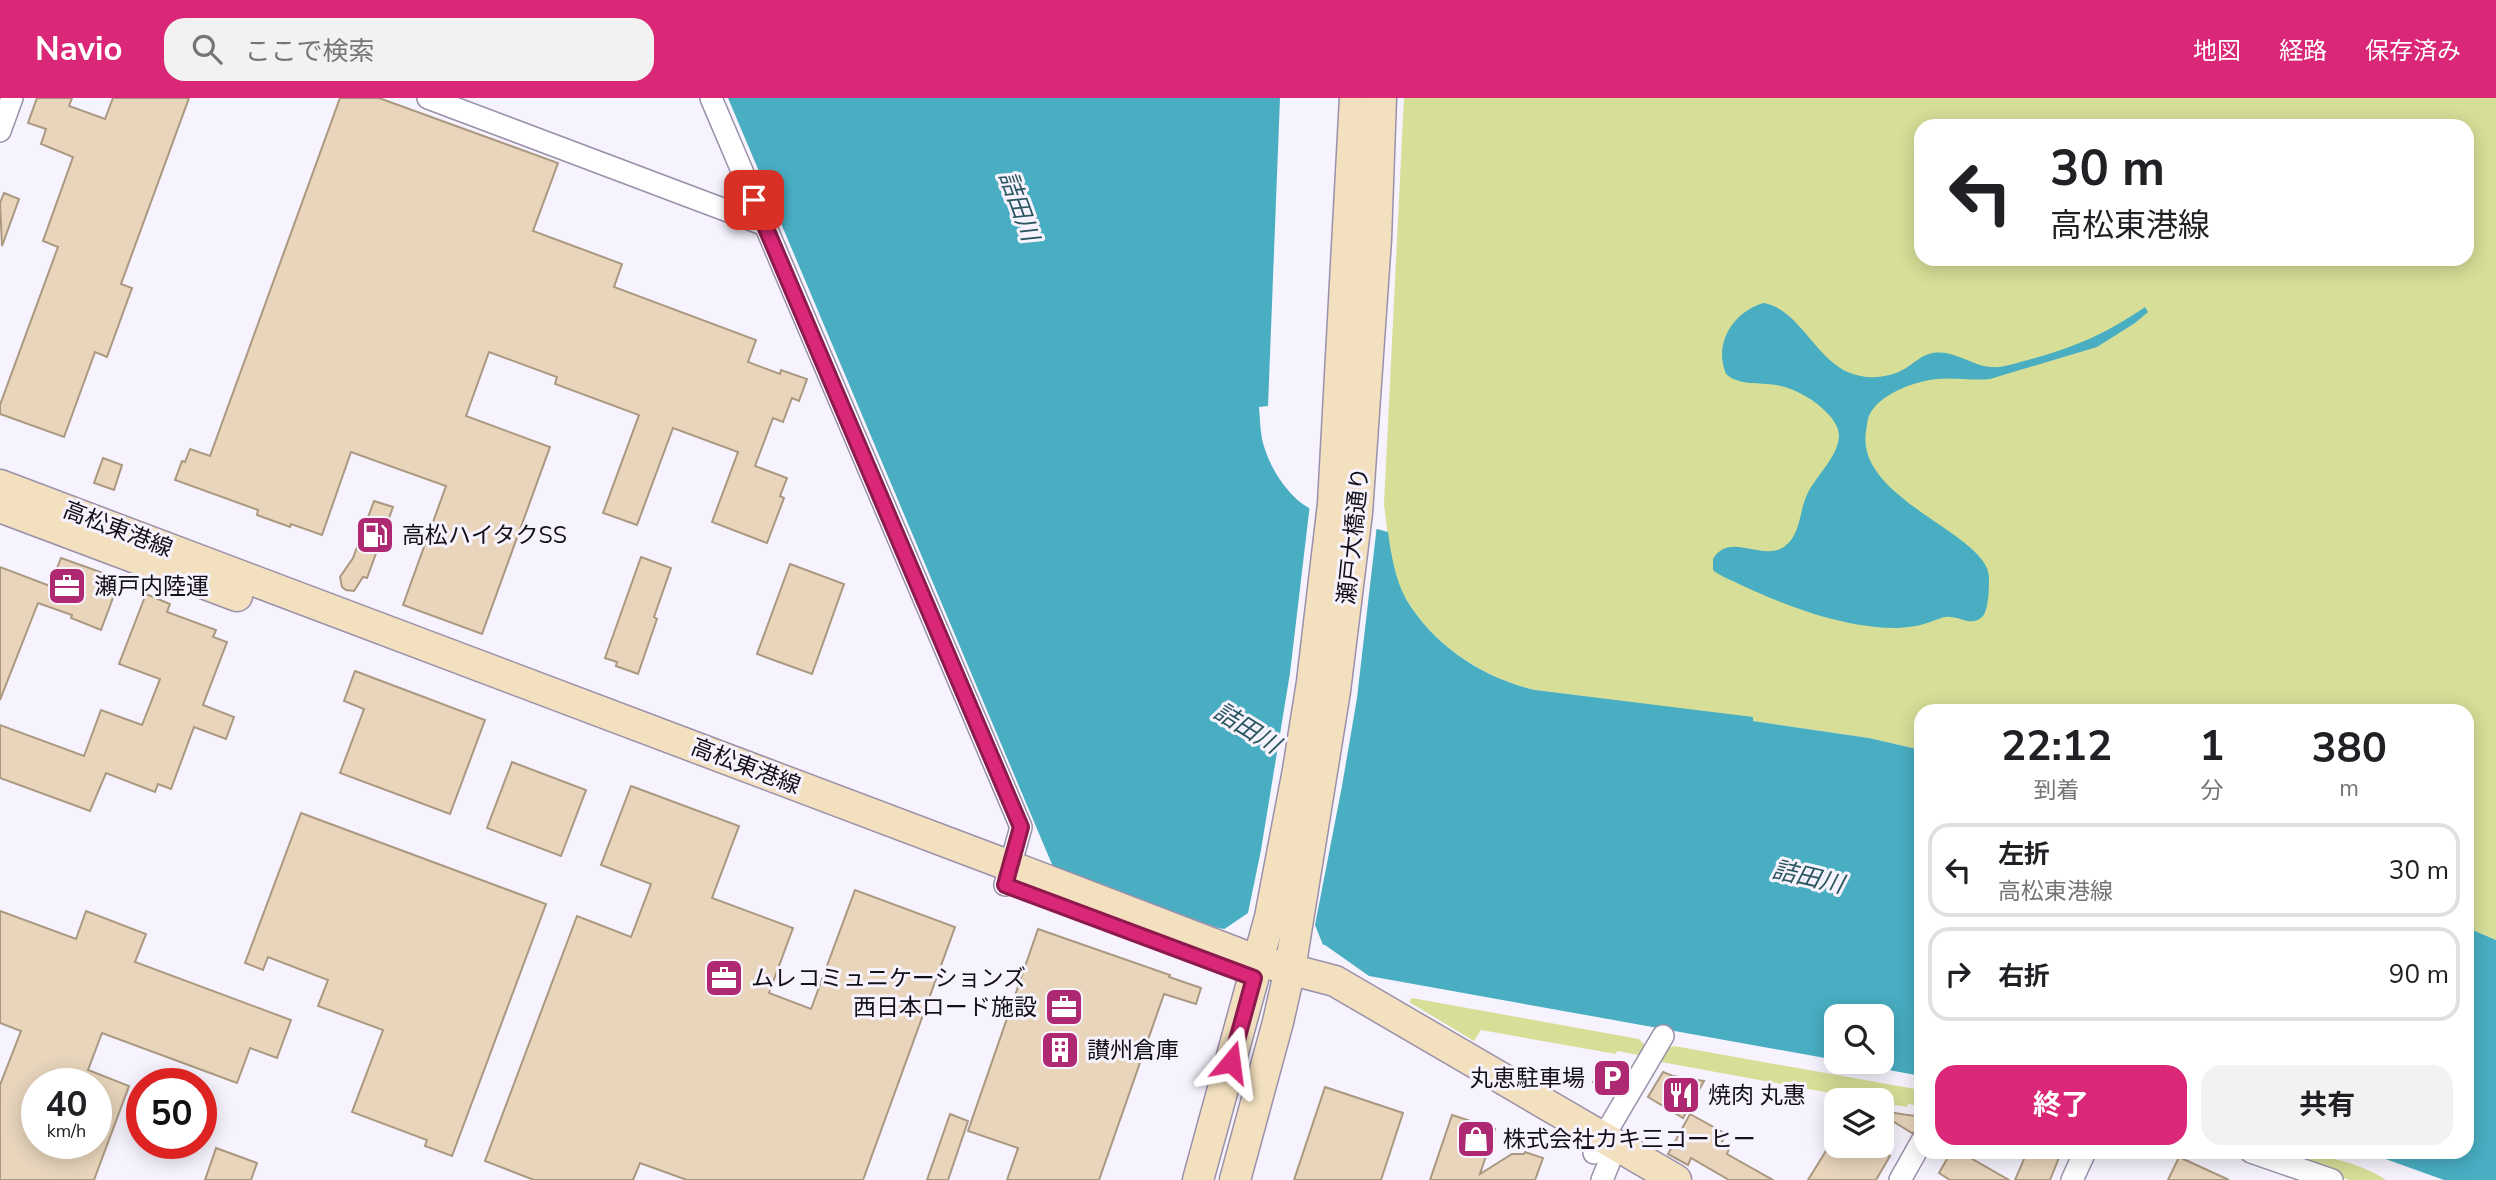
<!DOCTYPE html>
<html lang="ja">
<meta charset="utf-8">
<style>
body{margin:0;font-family:"Nunito Sans","Noto Sans JP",sans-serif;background:#f2f2f2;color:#202124;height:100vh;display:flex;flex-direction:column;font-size:26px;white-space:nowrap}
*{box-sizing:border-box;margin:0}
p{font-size:23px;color:#757577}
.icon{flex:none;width:38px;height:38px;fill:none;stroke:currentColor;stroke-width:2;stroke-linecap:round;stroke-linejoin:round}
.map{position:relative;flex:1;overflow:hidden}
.drawer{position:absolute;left:1914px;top:606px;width:560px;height:455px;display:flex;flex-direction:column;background:#fff;border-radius:21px;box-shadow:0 4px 18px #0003}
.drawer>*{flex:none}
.hud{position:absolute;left:1914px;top:21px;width:560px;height:147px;border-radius:21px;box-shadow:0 4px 18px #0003;background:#fff;color:#202124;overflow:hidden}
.tools{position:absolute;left:1824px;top:906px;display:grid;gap:14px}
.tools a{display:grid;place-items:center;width:70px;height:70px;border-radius:14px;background:#fff;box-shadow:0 4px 18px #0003;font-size:35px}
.speed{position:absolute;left:21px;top:970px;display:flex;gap:14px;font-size:35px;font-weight:700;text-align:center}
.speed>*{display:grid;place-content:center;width:91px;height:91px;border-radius:50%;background:#fff;box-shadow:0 4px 18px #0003;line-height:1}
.speed small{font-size:18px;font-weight:400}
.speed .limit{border:10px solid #d22;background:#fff;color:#111}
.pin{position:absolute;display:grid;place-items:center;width:60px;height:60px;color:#fff;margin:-30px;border-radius:14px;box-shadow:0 4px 10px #0006}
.me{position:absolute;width:77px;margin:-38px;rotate:16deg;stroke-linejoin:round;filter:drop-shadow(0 0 5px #0008)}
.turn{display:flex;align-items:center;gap:24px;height:147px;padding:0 21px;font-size:32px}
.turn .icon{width:91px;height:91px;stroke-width:2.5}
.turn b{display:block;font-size:49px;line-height:60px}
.eta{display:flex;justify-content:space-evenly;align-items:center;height:119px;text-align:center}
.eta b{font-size:42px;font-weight:700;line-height:49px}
.button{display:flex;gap:14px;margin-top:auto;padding:14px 21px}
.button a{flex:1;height:80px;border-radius:21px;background:#db2777;color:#fff;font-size:28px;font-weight:700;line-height:80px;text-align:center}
.button a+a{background:#f2f2f2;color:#202124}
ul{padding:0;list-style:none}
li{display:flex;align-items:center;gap:21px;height:94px;margin:0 14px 10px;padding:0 7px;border:4px solid #e0e0e0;border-radius:21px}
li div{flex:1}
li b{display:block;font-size:26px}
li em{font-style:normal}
header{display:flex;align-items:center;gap:42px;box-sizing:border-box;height:98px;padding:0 35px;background:#db2777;color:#fff}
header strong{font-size:33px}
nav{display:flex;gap:38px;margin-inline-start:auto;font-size:24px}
.search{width:490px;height:63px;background:#f2f2f2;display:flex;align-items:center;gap:18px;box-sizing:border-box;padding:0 24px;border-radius:21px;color:#757577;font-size:26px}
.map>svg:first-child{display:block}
</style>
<header>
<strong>Navio</strong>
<div class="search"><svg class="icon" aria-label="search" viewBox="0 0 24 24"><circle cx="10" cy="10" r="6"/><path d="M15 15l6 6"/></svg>ここで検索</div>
<nav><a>地図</a><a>経路</a><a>保存済み</a></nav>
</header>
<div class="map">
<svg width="2496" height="1082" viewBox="0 0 2496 1082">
<rect width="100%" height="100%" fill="#f7f3fe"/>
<g fill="#d7de97" fill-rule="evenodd">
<path d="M1404 0H2496V842L2468 830V612H1922L1921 652 1869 640 1753 623V620L1535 592C1483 580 1433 547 1406 501 1390 473 1388 437 1384 406ZM1922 28H2468V161H1922Z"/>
<path d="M1412 900 1639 941 1646 948 1644 958 1617 953 1616 956 1481 932 1474 943 1409 904Z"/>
<path d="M1674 948 1921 992V1008L1908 1006 1907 1009 1661 964 1660 959 1668 950Z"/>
<path d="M2269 1054C2305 1053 2355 1061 2386 1082H2349Z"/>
</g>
<g fill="#49aec2">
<path d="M728 0H1280L1268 308 1259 309C1260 319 1260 331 1262 341 1268 368 1289 402 1315 413 1338 422 1364 427 1388 434 1391 456 1395 481 1406 501 1434 548 1483 580 1535 592L1753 619V623L1869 640 1921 652V978L1846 964H1881V919H1836V962L1369 878 1325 847 1218 830 1054 771Z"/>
<path d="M1764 205C1800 212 1814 260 1850 275 1867 282 1891 280 1906 270 1914 265 1921 258 1929 256 1952 249 1971 268 1991 269 2003 270 2016 265 2028 262 2075 249 2104 237 2145 209L2148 214 2135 225 2097 249 1990 281C1972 283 1955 279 1937 281 1916 283 1878 296 1869 318 1867 322 1867 329 1866 333 1855 402 1990 436 1989 480 1989 489 1989 515 1981 520 1970 528 1961 519 1950 519 1943 518 1937 522 1930 524 1920 528 1909 529 1899 530 1847 531 1788 509 1741 487 1732 482 1721 479 1713 472V461C1729 434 1760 462 1782 450 1800 440 1799 416 1806 399 1814 379 1838 360 1839 338 1839 329 1833 321 1827 315 1815 302 1794 290 1776 287 1759 284 1739 288 1726 276 1713 245 1734 213 1764 205Z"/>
<path d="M2468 830 2496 842V1082H2444L2366 1054H2468Z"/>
</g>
<path fill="#f7f3fe" d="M1310 406 1315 409 1377 427 1357 600 1342 688 1315 827 1325 852 1220 834 1248 815 1261 752 1290 575Z"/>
<g fill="#e8d5bc" stroke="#aa9880" stroke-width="2" fill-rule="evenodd">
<path d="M37 0H72L69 8 105 21 113 0H189L121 186 132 190 107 259 95 254 64 339 0 316V307L58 149 43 143 73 59 41 46 46 31 28 25Z"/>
<path d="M340 0H379L558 65 533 133 622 166 614 189 756 242 748 264 780 276 781 272 807 281 799 303 792 300 783 324 773 320 755 368 787 380 780 398 784 400 767 445 712 424 738 354 673 330 637 427 603 415 639 317 555 286 557 279 489 254 466 318 550 349 482 536 403 507 446 388 351 354 322 437 291 426 290 429 257 417 258 412 175 382 182 363 185 364 190 351 210 358Z"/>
<path d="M4 95 19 101 2 148 0 105Z"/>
<path d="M103 360 122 367 114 392 94 385Z"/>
<path d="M374 403 393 409 367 480 363 479 354 493 346 492 342 489 340 479 353 460Z"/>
<path d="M641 459 671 470 654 519 657 521 638 576 616 568 617 564 605 560Z"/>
<path d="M61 460 120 481 101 532 71 520 72 517 38 505 0 602V469L50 488Z"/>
<path d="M790 466 844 486 812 576 757 556Z"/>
<path d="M146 496 170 506 167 514 216 532 213 539 227 544 203 607 234 619 226 641 194 629 171 691 158 686 155 694 106 675 90 713 0 680V627L84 658 101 612 142 627 160 581 119 566Z"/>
<path d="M355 573 485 622 450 716 340 675 364 611 344 603Z"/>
<path d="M512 664 586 692 561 758 487 730Z"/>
<path d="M631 688 739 728 712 800 793 830 769 895 811 911 855 792 955 829 863 1082H687L640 1065 633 1082H534L485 1063 577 818 631 839 651 786 601 767Z"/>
<path d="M301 715 546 806 452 1058 425 1048 427 1042 352 1014 383 932 318 908 328 882 268 859 263 872 245 865Z"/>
<path d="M0 813 76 841 86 813 146 836 135 864 291 922 277 960 250 950 237 985 102 935 88 972 129 988 94 1082H0V987L21 933 0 925ZM37 985H96V1045H37Z"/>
<path d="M1038 831 1170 877 1169 879 1201 890 1196 906 1164 896 1099 1082H1007L1018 1050 968 1033Z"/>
<path d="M1605 962 1627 974 1614 996 1593 984Z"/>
<path d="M1663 974 1673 978 1704 983 1683 1020 1648 999Z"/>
<path d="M1325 989 1403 1015 1381 1082H1294Z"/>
<path d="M1881 1013 1922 1019V1030L1912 1035 1881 1016Z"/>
<path d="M950 1016 968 1023 948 1082H927Z"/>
<path d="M1690 1016 1726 1036 1721 1046 1729 1051 1727 1056 1773 1082H1729L1691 1060 1688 1067 1668 1056Z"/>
<path d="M1452 1017 1495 1031 1480 1076 1512 1056H1524L1525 1054 1543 1060 1535 1082H1430Z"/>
<path d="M1829 1048H1890L1886 1056 1890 1058 1876 1082H1808Z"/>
<path d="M216 1050 257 1065 251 1082H205Z"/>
<path d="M1951 1054H1960L2009 1082H1950L1939 1075Z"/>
<path d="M2027 1054H2051L2060 1057 2050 1082H2015Z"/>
<path d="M2179 1059 2229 1082H2168Z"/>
</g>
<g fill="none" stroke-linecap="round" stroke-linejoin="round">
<defs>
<g id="street">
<path d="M428 0 765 127"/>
<path d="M711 0 1021 729 1005 787"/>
<path d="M0 33 12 0"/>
<path d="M2251 1054 2332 1082"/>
<path d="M1594 1055 1663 938"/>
<path d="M1602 1082 1609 1065"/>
<path d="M1900 1082 1922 1043"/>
<path d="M2072 1082 2085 1054"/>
</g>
<g id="secondary">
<path d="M0 387 1010 768 1258 863 1335 883 1676 1082"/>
<path d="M0 409 237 498"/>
<path d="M1198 1082 1270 819 1298 672 1312 584 1333 406 1355 0"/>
<path d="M1235 1082 1278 924 1290 871 1335 593 1357 415 1376 141 1381 0"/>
</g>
</defs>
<use href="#street" stroke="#9a90ab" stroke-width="24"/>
<use href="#secondary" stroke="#9a90ab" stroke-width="33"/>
<use href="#street" stroke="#fff" stroke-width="21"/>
<use href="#secondary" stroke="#f2e0be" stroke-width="30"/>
</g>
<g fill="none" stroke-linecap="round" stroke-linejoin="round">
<defs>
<path id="route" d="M754 102 1021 729 1005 787 1254 880 1231 964"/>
</defs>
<use href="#route" stroke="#8e194d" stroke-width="18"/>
<use href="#route" stroke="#db2777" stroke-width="12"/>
</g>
<defs>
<symbol id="fuel-square" viewBox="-11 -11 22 22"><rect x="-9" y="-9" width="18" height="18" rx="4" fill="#ae2971" stroke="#f7f3fe"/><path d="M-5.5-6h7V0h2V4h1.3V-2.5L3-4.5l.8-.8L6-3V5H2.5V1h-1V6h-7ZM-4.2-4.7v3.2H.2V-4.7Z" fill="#fff"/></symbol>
<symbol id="office-square" viewBox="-11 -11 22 22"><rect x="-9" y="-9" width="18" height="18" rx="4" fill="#ae2971" stroke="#f7f3fe"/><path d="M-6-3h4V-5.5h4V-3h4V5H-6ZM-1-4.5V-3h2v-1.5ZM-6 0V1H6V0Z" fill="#fff"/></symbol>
<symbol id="building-square" viewBox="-11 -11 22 22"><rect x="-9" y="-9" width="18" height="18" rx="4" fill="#ae2971" stroke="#f7f3fe"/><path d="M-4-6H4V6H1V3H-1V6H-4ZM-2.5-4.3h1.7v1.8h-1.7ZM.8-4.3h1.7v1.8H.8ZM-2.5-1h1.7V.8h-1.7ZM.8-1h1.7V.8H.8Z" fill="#fff"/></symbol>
<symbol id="parking-square" viewBox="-11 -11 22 22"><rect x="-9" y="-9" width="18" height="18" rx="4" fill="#ae2971" stroke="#f7f3fe"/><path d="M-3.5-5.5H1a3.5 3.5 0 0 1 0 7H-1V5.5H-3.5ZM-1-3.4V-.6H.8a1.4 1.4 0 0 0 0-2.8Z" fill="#fff"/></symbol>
<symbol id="restaurant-square" viewBox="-11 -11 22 22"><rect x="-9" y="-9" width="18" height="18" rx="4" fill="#ae2971" stroke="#f7f3fe"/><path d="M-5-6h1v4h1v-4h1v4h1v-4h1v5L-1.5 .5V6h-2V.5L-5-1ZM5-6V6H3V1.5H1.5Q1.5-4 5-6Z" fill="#fff"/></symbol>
<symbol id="shop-square" viewBox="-11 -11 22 22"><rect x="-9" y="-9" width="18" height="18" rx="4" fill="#ae2971" stroke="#f7f3fe"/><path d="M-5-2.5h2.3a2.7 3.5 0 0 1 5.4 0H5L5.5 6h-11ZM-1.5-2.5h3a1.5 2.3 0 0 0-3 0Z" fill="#fff"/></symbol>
</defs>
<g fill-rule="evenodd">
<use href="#fuel-square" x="353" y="415" width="44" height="44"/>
<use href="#office-square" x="45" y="466" width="44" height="44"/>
<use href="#office-square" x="702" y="858" width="44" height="44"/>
<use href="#office-square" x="1042" y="887" width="44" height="44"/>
<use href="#building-square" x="1038" y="930" width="44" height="44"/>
<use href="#parking-square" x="1590" y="958" width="44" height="44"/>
<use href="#restaurant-square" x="1659" y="975" width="44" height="44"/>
<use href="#shop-square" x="1454" y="1019" width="44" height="44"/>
</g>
<g text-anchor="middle" stroke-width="6" stroke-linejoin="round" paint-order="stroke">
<g font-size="23" fill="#141019" stroke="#f7f3fe">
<text transform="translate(118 431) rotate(21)" y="8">高松東港線</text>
<text transform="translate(1353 438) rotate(-84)" y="8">瀬戸大橋通り</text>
<text transform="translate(746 668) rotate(21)" y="8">高松東港線</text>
</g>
<g font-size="23" fill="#141019" stroke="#f7f3fe" text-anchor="start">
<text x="402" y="445">高松ハイタクSS</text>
<text x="94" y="496">瀬戸内陸運</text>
<text x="751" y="888">ムレコミュニケーションズ</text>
<text x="1037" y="917" text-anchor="end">西日本ロード施設</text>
<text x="1087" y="960">讃州倉庫</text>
<text x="1585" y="988" text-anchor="end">丸恵駐車場</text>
<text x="1708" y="1005">焼肉 丸惠</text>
<text x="1503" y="1049">株式会社カキ三コーヒー</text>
</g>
<g font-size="24" font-style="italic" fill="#29555e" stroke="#f7f3fe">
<text transform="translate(1019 108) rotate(70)" y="8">詰田川</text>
<text transform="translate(1247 630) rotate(32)" y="8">詰田川</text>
<text transform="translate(1808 779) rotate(13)" y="8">詰田川</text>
</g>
</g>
</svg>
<div class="tools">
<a><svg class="icon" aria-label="search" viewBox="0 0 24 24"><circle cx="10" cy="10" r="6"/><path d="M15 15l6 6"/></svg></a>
<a><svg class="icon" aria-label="layers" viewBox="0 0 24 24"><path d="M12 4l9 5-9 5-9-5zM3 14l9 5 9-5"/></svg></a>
</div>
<div class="speed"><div>40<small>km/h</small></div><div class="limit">50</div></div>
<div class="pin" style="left:754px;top:102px;background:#d93025"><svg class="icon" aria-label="arrive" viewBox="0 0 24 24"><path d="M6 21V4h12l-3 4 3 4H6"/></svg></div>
<svg class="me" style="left:1231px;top:964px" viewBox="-20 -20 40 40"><path d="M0-17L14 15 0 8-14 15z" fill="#db2777" stroke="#fff" stroke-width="4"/></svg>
<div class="hud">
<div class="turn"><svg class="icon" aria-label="left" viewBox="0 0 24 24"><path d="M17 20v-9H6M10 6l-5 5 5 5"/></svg><div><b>30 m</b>高松東港線</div></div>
</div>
<section class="drawer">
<div class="eta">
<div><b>22:12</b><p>到着</p></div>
<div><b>1</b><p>分</p></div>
<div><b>380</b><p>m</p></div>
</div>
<ul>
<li><svg class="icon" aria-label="left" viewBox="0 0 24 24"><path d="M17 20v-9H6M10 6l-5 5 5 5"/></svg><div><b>左折</b><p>高松東港線</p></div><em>30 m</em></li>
<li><svg class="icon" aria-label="right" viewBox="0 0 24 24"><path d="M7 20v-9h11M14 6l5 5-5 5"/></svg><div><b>右折</b></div><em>90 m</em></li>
</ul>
<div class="button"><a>終了</a><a>共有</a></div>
</section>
</div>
